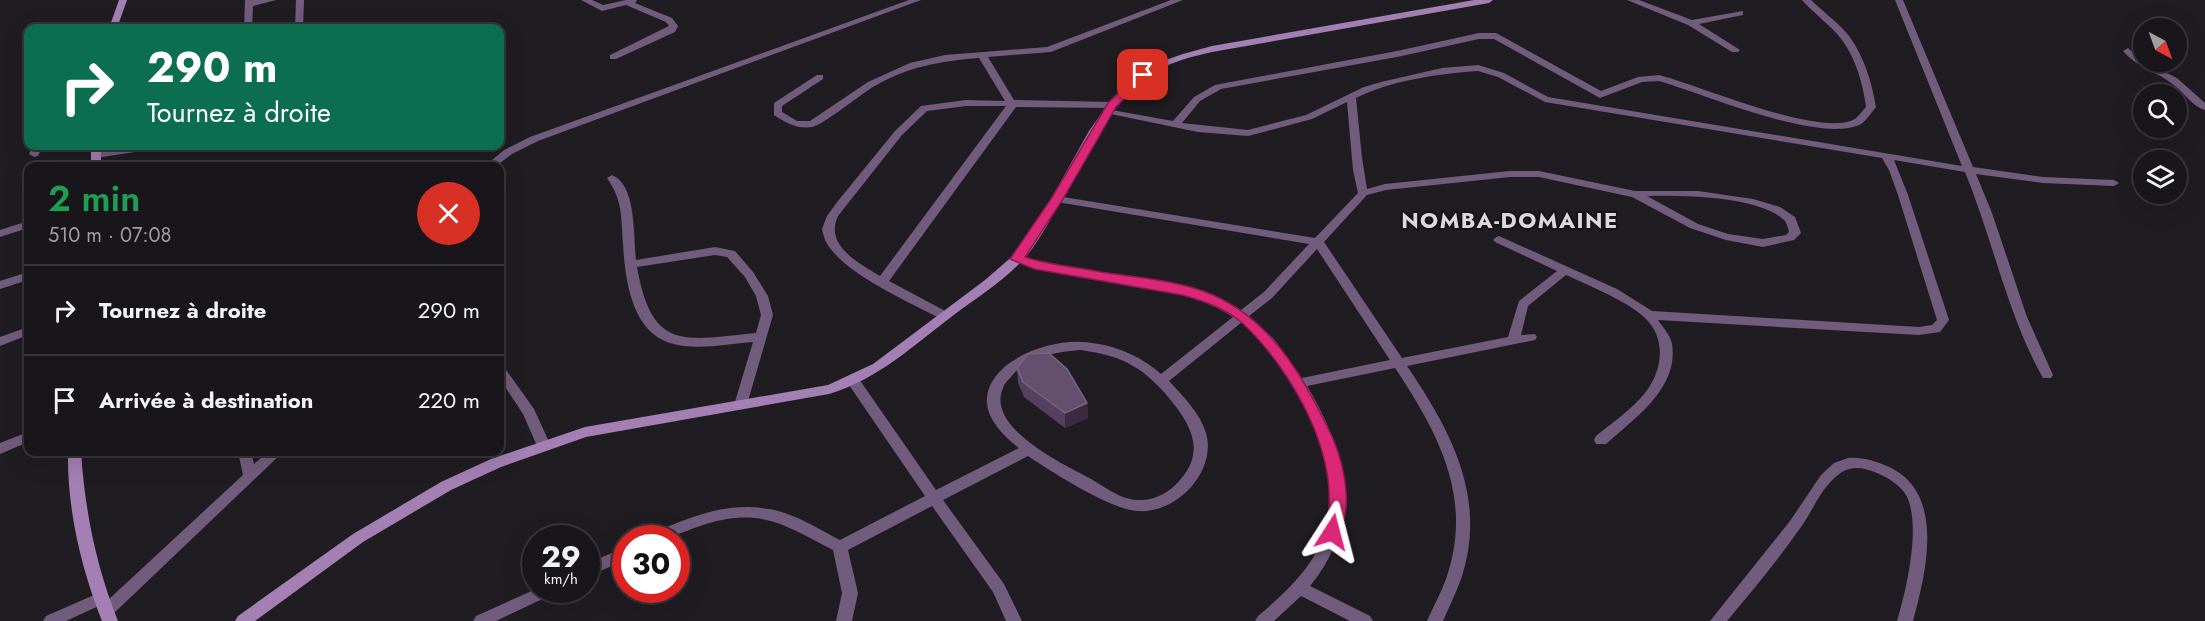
<!DOCTYPE html>
<html lang="fr">
<meta charset="utf-8">
<style>
body{margin:0;font-family:Jost,sans-serif;background:#252327;color:#f1f3f6;height:100vh;display:flex;flex-direction:column;font-size:22px;white-space:nowrap}
*{box-sizing:border-box;margin:0}
p{font-size:20px;color:#9f9fa2}
.icon{flex:none;width:33px;height:33px;fill:none;stroke:currentColor;stroke-width:2;stroke-linecap:round;stroke-linejoin:round}
.map{position:relative;flex:1;overflow:hidden}
.sheet{position:absolute;left:24px;top:162px;width:480px;height:294px;display:flex;flex-direction:column;background:#18161a;border-radius:12px;box-shadow:0 6px 24px #0002,0 0 0 2px #363539}
.sheet>*{flex:none}
.guide{position:absolute;left:24px;top:24px;width:480px;height:126px;border-radius:12px;box-shadow:0 6px 24px #0002,0 0 0 2px #363539;background:#0b6e4f;color:#fff;overflow:hidden}
.needle{width:39px;rotate:139deg}
.tools{position:absolute;left:2133px;top:18px;display:grid;gap:12px}
.tools a{display:grid;place-items:center;width:54px;height:54px;border-radius:50%;background:#18161a;box-shadow:0 6px 24px #0002,0 0 0 2px #363539;font-size:30px}
.speed{position:absolute;left:522px;top:525px;display:flex;gap:12px;font-size:30px;font-weight:700;text-align:center}
.speed>*{display:grid;place-content:center;width:78px;height:78px;border-radius:50%;background:#18161a;box-shadow:0 6px 24px #0002,0 0 0 2px #363539;line-height:1}
.speed small{font-size:15px;font-weight:400}
.speed .limit{border:9px solid #d22;background:#fff;color:#111}
.pin{position:absolute;display:grid;place-items:center;width:51px;height:51px;color:#fff;margin:-26px;border-radius:12px;box-shadow:0 3px 9px #0006}
.me{position:absolute;width:66px;margin:-33px;rotate:9deg;stroke-linejoin:round;filter:drop-shadow(0 0 4px #0008)}
.turn{display:flex;align-items:center;gap:21px;height:126px;padding:0 24px;font-size:27px}
.turn .icon{width:78px;height:78px;stroke-width:2.5}
.turn b{display:block;font-size:42px;line-height:51px}
.round{display:grid;place-items:center;flex:none;width:63px;height:63px;border-radius:32px;background:#252327}
.head{display:flex;align-items:center;justify-content:space-between;height:102px;padding:0 24px}
h1{font-size:36px;font-weight:600;line-height:45px;color:#1e9e55}
ul{padding:0;list-style:none}
li{display:flex;align-items:center;gap:18px;height:90px;padding:0 24px;border-top:2px solid #363539}
li div{flex:1}
li b{display:block;font-size:22px}
li em{font-style:normal}
.map>svg:first-child{display:block}
</style>
<div class="map">
<svg width="2205" height="621" viewBox="0 0 2205 621">
<rect width="100%" height="100%" fill="#201d22"/>
<g fill="none" stroke-linecap="round" stroke-linejoin="round">
<g fill="#725c7d" fill-rule="evenodd">
<path d="M245 0H276L253 6 252 28H244Z"/>
<path d="M296 0H304L303 28H295Z"/>
<path d="M581 0H592L603 5 626 0H637L635 3 672 18 678 26 675 32 616 59H610V55L669 26 666 22 626 5 602 11Z"/>
<path d="M909 0H921L538 141 512 154 496 166H485L504 150 530 137Z"/>
<path d="M1171 0H1183L1051 52 988 57 1014 100 1112 102 1117 105 1112 108 1016 107 889 281 949 313 951 316 949 319H941C909 302 844 274 826 242 824 238 823 233 822 229L827 216 838 201 895 131 921 106 966 100 1005 101 979 58C941 61 906 67 873 87 861 94 823 125 812 127 796 129 786 123 774 115V103L817 75H823V79L782 106V112L797 121H810L868 82 910 63 945 55 1047 47ZM966 106H1006L880 276C859 263 824 246 838 216L902 135 927 111Z"/>
<path d="M1627 0H1639L1692 20 1743 11V15L1699 24 1740 50 1738 52H1732L1688 25Z"/>
<path d="M1802 0H1811C1823 12 1839 23 1849 36 1864 56 1872 83 1876 107 1872 112 1866 121 1861 124 1821 145 1702 93 1659 81L1642 82 1600 98 1494 39H1479L1397 57 1221 89 1200 101 1182 123 1248 130 1306 115 1364 87 1381 82 1442 68 1478 65 1504 73 1548 97 1962 166 1895 0H1903L1973 167 2043 177 2114 180 2119 183 2114 186 2043 183 1976 174 1992 213 2027 317 2053 375 2051 378H2043C2007 314 1993 240 1965 172L1894 160 1908 195 1949 320 1940 332 1919 335 1658 320C1662 326 1671 336 1672 344 1679 388 1635 418 1606 444H1596L1594 440 1596 436C1612 423 1632 409 1645 393 1663 370 1667 338 1644 317 1625 300 1590 286 1566 275L1528 306 1521 335 1535 334 1537 337 1535 340 1407 366C1451 431 1488 498 1461 579 1456 593 1449 607 1443 621H1427C1433 607 1441 593 1446 579 1474 499 1439 434 1395 368L1307 386C1347 452 1363 522 1310 586L1370 616 1373 621H1350L1301 596 1274 621H1255L1258 616C1284 594 1312 569 1324 535 1350 464 1293 369 1242 322L1169 381C1183 396 1200 413 1206 433 1217 472 1176 514 1138 511 1111 510 1052 472 1028 456L943 500 1004 584 1022 621H1006L993 592 932 506 848 550 858 593 852 621H836L842 593 833 550C786 526 762 507 706 524 686 530 670 540 649 538L651 534C696 514 741 496 790 515 807 521 824 532 840 540L925 496 849 385 848 382 849 379H859L936 490 1019 448C1006 438 989 422 987 404 984 362 1047 340 1081 342 1110 343 1140 355 1161 374L1233 317C1192 290 1142 286 1095 279 1067 275 1040 269 1013 262L1011 259 1013 256 1017 255C1043 262 1068 267 1094 271 1144 278 1198 282 1241 310L1264 292 1309 244 1057 202 1053 201 1052 199 1053 197 1057 196 1315 238 1358 193 1353 170 1347 102 1312 119 1248 136 1198 132 1106 113V109L1173 121 1194 97 1215 85 1397 51 1479 33H1496L1601 91 1638 77 1659 75C1701 86 1816 136 1853 120 1858 118 1862 111 1866 107 1863 84 1856 59 1842 40 1831 25 1814 14 1802 0ZM1478 71 1498 77 1545 102 1882 158 1889 170 1898 195 1937 320 1932 325 1919 327 1652 311 1617 289 1499 236 1495 238 1493 240 1495 242 1557 271 1519 301 1508 337 1402 358 1324 242 1367 195 1386 190 1510 177H1539L1632 197 1690 228 1726 240 1763 247 1794 240 1801 233 1795 217 1780 207 1753 199 1698 191H1635L1539 171H1510L1385 184 1367 189 1362 158 1356 98C1393 80 1437 74 1478 71ZM1647 196C1681 195 1759 196 1784 220 1787 223 1788 228 1789 232L1786 235 1763 239 1728 234 1698 224ZM1317 249 1390 360 1302 378 1274 339 1249 316 1272 298ZM1081 350C1099 353 1117 356 1133 366 1149 375 1162 389 1173 403 1193 428 1204 453 1180 480 1170 492 1156 500 1141 500 1122 501 1107 488 1091 479 1065 465 985 428 1003 388 1004 384 1008 380 1011 377 1026 356 1057 352 1081 350Z"/>
<path d="M2128 48 2144 62 2177 78 2205 103V110C2192 106 2185 94 2175 86 2159 72 2137 68 2123 51Z"/>
<path d="M33 146H43L38 156 34 157 29 154Z"/>
<path d="M137 146H159L154 149 96 158 91 155 96 152Z"/>
<path d="M612 175C637 185 633 237 636 260L715 247 735 251 753 272 768 296 773 315 746 408H736L734 405 753 342C727 344 696 351 670 343 631 331 625 278 623 244 621 217 623 201 607 178ZM715 255 727 257 745 277 756 296 761 315 756 333C684 340 652 352 637 267Z"/>
<path d="M28 221V228L0 237V230Z"/>
<path d="M28 272V280L0 289V281Z"/>
<path d="M28 327V335L0 346V337Z"/>
<path d="M500 366 504 367 534 409 550 444 548 448H538L523 414 500 379Z"/>
<path d="M28 432V442L0 454V443Z"/>
<path d="M238 452H251L254 464 268 452H283L111 616 106 618 101 616 98 611 103 604 66 621H43L46 616 101 592 106 593 108 600 243 475Z"/>
<path d="M1848 458C1862 457 1876 461 1889 467 1946 493 1926 573 1913 621H1897C1906 591 1922 524 1906 495 1900 485 1887 477 1877 473 1863 467 1850 465 1838 475 1821 488 1813 510 1801 527 1778 560 1753 590 1727 621H1710L1790 521 1821 475 1834 463Z"/>
<path d="M626 547V560L586 577V564Z"/>
<path d="M536 589 556 590 553 594 496 621H473L476 616Z"/>
</g>
<g fill="#a37fb4" fill-rule="evenodd">
<path d="M119 0H127L117 28H109Z"/>
<path d="M1474 0H1493L1489 3 1212 52C1190 57 1167 63 1148 76 1092 114 1071 195 1032 249 1012 276 982 294 955 314 915 344 879 379 829 394L586 437 501 467 451 490 363 542 255 621H235L238 616 353 534 441 482 491 459 585 427 828 385 873 364 985 280 1015 254 1036 226 1089 131 1106 107 1122 87 1141 72 1157 63 1183 54 1212 46Z"/>
<rect x="91" y="146" width="10" height="20"/>
<path d="M68 452H81C85 511 96 566 118 621H102C81 568 67 509 68 452Z"/>
</g>
</g>
<path fill="#573f61" d="M1017 368 1087 403 1088 418 1065 428 1024 397 1018 383Z"/>
<path fill="#3b2a42" d="M1087 403 1088 418 1065 428V413Z"/>
<path fill="#654f6e" stroke="#786580" stroke-width="1.5" d="M1049 353 1067 369 1087 403 1065 413 1023 382 1017 368 1028 354Z"/>
<path fill="#db2777" stroke="#8e194d" stroke-width="1.5" d="M1139 73 1149 75 1116 107 1063 199 1025 257C1049 265 1076 267 1101 272 1137 278 1179 280 1213 295 1270 320 1301 373 1327 426 1343 457 1355 504 1338 537H1326L1324 532C1347 463 1290 366 1240 321 1224 308 1201 300 1182 295L1034 269 1010 259 1051 199 1108 103Z"/>
<g text-anchor="middle" stroke-width="4.5" stroke-linejoin="round" paint-order="stroke">
<g font-size="22" font-weight="bold" letter-spacing="1.5" fill="#dbd9dc" stroke="#171418">
<text x="1510" y="228">NOMBA-DOMAINE</text>
</g>
</g>
</svg>
<div class="tools">
<a><svg class="needle" viewBox="-14 -14 28 28"><path d="M0-13l5 13h-10z" fill="#e53935"/><path d="M0 13l5-13h-10z" fill="#9f9fa2"/></svg></a>
<a><svg class="icon" aria-label="search" viewBox="0 0 24 24"><circle cx="10" cy="10" r="6"/><path d="M15 15l6 6"/></svg></a>
<a><svg class="icon" aria-label="layers" viewBox="0 0 24 24"><path d="M12 4l9 5-9 5-9-5zM3 14l9 5 9-5"/></svg></a>
</div>
<div class="speed"><div>29<small>km/h</small></div><div class="limit">30</div></div>
<div class="pin" style="left:1143px;top:75px;background:#d93025"><svg class="icon" aria-label="arrive" viewBox="0 0 24 24"><path d="M6 21V4h12l-3 4 3 4H6"/></svg></div>
<svg class="me" style="left:1332px;top:532px" viewBox="-20 -20 40 40"><path d="M0-17L14 15 0 8-14 15z" fill="#db2777" stroke="#fff" stroke-width="4"/></svg>
<div class="guide">
<div class="turn"><svg class="icon" aria-label="right" viewBox="0 0 24 24"><path d="M7 20v-9h11M14 6l5 5-5 5"/></svg><div><b>290 m</b>Tournez à droite</div></div>
</div>
<section class="sheet">
<div class="head"><div><h1>2 min</h1><p>510 m · 07:08</p></div><a class="round" style="background:#d93025;color:#fff"><svg class="icon" aria-label="close" viewBox="0 0 24 24"><path d="M6 6l12 12M18 6L6 18"/></svg></a></div>
<ul>
<li><svg class="icon" aria-label="right" viewBox="0 0 24 24"><path d="M7 20v-9h11M14 6l5 5-5 5"/></svg><div><b>Tournez à droite</b></div><em>290 m</em></li>
<li><svg class="icon" aria-label="arrive" viewBox="0 0 24 24"><path d="M6 21V4h12l-3 4 3 4H6"/></svg><div><b>Arrivée à destination</b></div><em>220 m</em></li>
</ul>
</section>
</div>
